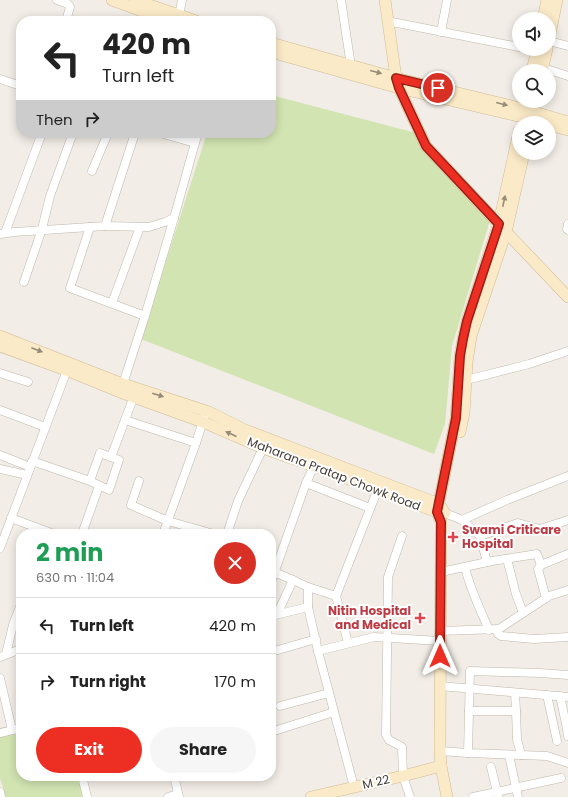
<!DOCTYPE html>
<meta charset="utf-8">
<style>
body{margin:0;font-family:Poppins,sans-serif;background:#f6f6f6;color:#222;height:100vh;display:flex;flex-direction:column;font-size:15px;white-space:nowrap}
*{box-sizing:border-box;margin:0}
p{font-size:13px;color:#767676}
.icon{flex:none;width:22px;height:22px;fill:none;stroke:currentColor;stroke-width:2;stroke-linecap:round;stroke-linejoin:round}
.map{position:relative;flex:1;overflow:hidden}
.panel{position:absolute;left:16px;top:529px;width:260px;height:252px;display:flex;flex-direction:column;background:#fff;border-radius:16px;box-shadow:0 2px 10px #0003}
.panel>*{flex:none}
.top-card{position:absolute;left:16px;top:16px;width:260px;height:122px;border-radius:16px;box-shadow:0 2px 10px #0003;background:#fff;color:#222;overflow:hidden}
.buttons{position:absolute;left:512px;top:12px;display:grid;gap:8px}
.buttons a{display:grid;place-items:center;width:44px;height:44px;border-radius:50%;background:#fff;box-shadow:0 2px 10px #0003;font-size:20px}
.pin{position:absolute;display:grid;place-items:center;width:34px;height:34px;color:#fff;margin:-17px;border:2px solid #fff;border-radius:50%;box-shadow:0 1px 4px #0007}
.me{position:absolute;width:44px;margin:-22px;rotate:0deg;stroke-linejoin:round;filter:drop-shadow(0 0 3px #0008)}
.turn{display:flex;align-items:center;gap:14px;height:84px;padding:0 20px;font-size:18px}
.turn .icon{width:52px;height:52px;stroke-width:2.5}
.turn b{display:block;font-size:28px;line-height:34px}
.then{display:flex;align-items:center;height:38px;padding:0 20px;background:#0003;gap:8px;font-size:15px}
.round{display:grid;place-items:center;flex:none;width:42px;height:42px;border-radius:21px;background:#f6f6f6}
.overview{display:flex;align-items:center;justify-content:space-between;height:68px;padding:0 20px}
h1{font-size:24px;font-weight:700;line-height:30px;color:#1e9e55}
.primary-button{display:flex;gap:8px;margin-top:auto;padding:8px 20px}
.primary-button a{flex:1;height:46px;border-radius:24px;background:#ec2f22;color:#fff;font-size:16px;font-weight:700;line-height:46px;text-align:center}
.primary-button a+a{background:#f6f6f6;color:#222}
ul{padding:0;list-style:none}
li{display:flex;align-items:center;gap:12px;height:56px;padding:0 20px;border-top:1px solid #e0e0e0}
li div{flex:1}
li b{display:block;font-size:15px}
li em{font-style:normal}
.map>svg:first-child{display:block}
</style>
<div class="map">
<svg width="568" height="797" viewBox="0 0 568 797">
<rect width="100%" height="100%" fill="#f2ede6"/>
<g fill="#d1e4b1">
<path d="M271 95 416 133 491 217 452 346 445 424 434 454 141 339 207 133H271Z"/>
<path d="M21 731V776H78L84 797H6L0 778V735Z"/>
</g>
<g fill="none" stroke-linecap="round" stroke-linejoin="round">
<defs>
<g id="street">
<path d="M57 0 68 4 70 7 66 21"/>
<path d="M341 0 351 66"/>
<path d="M179 16 182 0"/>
<path d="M387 21 519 47"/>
<path d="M441 32 447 0"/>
<path d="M549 41 568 46"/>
<path d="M528 49 536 51"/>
<path d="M543 68 568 76"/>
<path d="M0 79 21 86"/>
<path d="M160 133 195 143 198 133"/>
<path d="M92 171 108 133"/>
<path d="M568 224 567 229 568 230"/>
<path d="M105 226 149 227 165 222 174 218 195 143"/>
<path d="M90 227 70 288 145 316"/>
<path d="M5 233 42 133"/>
<path d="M0 234 14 232 105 226 135 133"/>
<path d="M24 282 42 229 50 196 73 133"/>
<path d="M112 303 140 227"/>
<path d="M0 373 28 382"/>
<path d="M466 380 529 364 568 351"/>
<path d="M122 387 145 316 174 218"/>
<path d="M0 410 45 427"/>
<path d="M125 420 196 443"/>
<path d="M0 455 30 467"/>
<path d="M111 457 134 396"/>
<path d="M32 461 90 481 109 490 119 460 100 453 90 481"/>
<path d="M0 469 27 475"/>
<path d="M139 481 131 505 168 521 214 534"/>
<path d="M306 483 370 508"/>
<path d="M445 513 462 520 480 536 518 523 540 529 568 520"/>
<path d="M11 518 54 534"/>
<path d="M462 520 507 500 568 476"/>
<path d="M82 534 99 486"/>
<path d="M163 534 196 443 204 418"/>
<path d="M227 534 238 501 263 448"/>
<path d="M402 536 388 577 386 735 389 740 402 747 403 776 410 797"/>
<path d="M480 536 487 562"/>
<path d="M0 548 69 365"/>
<path d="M507 559 516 594 523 613"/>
<path d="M541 565 538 569 546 598"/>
<path d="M465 567C470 589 480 609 489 630"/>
<path d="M274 572 293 580"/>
<path d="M441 572 492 561 537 554 541 565 568 554"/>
<path d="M271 582 306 483 314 466"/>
<path d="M336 596 348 643"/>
<path d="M308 607V587L336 596 379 486"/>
<path d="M271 612 278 611 279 610 293 580 308 587"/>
<path d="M271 616 308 607 318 651"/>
<path d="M496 629 498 634 501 636 534 639 568 637"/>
<path d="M440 631 499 629 549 596 568 590"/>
<path d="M271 652 316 639"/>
<path d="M6 654 13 625 21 604"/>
<path d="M0 657 21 649"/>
<path d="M0 678 12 730"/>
<path d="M440 686 568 697"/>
<path d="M515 693 516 711"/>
<path d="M547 695 557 741"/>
<path d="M560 696 566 724 568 736"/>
<path d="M280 706 329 693"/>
<path d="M469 711H516L517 739 521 755"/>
<path d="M271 732 334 712"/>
<path d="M0 733 21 728"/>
<path d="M440 751 468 753 547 756 568 763"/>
<path d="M468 753 470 671 540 673 568 675"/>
<path d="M509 755 518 797"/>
<path d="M491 767 498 796"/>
<path d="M82 776 87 797"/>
<path d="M174 776 179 797"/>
<path d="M354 787 318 651 374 637 440 641"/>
<path d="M0 792 1 797"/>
<path d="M168 797 178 794"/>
<path d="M473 797 561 778"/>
</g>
<g id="secondary">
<path d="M112 0 170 21"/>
<path d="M135 0 196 21"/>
<path d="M385 0 396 78 399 88 426 146 506 232 568 297"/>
<path d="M543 19 547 0"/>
<path d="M549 39 557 0"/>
<path d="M271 43 396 78 524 109 568 122"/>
<path d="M271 52 399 88 522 117 542 123"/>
<path d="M532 71 537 49"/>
<path d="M542 71 547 49"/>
<path d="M549 125 568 130"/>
<path d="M0 336 123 384 209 412 245 430 439 504 443 510"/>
<path d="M0 346 66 370 120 392 203 422 263 448 314 466 437 512 445 513"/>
<path d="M460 432 464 413 467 362 471 336 506 232 524 153"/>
<path d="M311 797 403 776 441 766"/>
<path d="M447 797 441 766 440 751 441 522 437 512 456 418 460 356 463 339 467 321 499 223 519 131"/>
</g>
</defs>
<use href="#street" stroke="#bfb7ac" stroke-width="9"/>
<use href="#secondary" stroke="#cfbc98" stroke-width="12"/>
<use href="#street" stroke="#fff" stroke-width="8"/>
<use href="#secondary" stroke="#fbeac7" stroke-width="11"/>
</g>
<defs><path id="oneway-solid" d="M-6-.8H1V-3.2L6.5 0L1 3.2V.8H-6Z"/></defs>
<g fill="#968b77">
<use href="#oneway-solid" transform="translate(376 72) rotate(15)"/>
<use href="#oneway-solid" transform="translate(502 104) rotate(14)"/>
<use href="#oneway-solid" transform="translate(504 201) rotate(-78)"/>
<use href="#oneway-solid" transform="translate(37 350) rotate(21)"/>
<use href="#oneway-solid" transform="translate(158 395) rotate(18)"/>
<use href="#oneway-solid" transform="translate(231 434) rotate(-156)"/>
</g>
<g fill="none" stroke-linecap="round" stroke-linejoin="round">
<defs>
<path id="route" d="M438 88 396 78 399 88 426 146 499 224 467 321 463 339 460 356 456 418 437 512 441 522 440 656"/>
</defs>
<use href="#route" stroke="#991f16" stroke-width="10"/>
<use href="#route" stroke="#ec2f22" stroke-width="7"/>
</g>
<g fill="#e0444e" stroke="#fff" stroke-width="1.5">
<path d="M451 531h4v4h4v4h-4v4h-4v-4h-4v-4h4z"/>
<path d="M418 612h4v4h4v4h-4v4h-4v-4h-4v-4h4z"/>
</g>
<g text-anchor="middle" stroke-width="4" stroke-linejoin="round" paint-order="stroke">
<g font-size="12" fill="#443d36" stroke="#fff">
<text transform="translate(334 474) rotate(21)" y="4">Maharana Pratap Chowk Road</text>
<text transform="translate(376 782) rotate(-13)" y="4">M 22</text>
</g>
<g font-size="12" font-weight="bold" fill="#be3a42" stroke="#fff" text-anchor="start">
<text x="462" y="534">Swami Criticare<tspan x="462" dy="14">Hospital</tspan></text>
<text x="411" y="615" text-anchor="end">Nitin Hospital<tspan x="411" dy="14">and Medical</tspan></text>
</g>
</g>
</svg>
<div class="buttons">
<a><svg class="icon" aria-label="sound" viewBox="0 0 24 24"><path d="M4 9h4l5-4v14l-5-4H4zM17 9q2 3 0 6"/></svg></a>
<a><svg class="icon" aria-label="search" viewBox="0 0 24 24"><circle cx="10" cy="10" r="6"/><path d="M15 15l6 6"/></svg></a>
<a><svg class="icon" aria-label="layers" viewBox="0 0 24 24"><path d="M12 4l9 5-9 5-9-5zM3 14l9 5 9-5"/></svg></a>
</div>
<div class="pin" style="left:438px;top:88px;background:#d93025"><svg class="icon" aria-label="arrive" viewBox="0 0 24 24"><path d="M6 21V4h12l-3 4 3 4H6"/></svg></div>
<svg class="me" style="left:440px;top:656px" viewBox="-20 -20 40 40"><path d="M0-17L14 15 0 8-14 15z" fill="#ec2f22" stroke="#fff" stroke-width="4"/></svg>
<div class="top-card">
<div class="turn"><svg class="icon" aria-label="left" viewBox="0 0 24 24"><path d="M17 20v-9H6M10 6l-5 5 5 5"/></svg><div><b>420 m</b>Turn left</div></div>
<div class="then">Then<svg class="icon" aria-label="right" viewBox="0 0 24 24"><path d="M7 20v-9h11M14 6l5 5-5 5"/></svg></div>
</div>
<section class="panel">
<div class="overview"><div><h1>2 min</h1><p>630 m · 11:04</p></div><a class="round" style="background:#d93025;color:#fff"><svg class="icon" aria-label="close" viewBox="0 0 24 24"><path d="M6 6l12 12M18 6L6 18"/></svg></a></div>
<ul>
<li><svg class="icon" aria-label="left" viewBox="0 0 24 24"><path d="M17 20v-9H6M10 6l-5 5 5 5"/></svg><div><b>Turn left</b></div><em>420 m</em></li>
<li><svg class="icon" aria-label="right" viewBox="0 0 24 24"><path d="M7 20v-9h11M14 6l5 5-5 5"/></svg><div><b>Turn right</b></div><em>170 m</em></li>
</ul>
<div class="primary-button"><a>Exit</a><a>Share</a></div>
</section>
</div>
